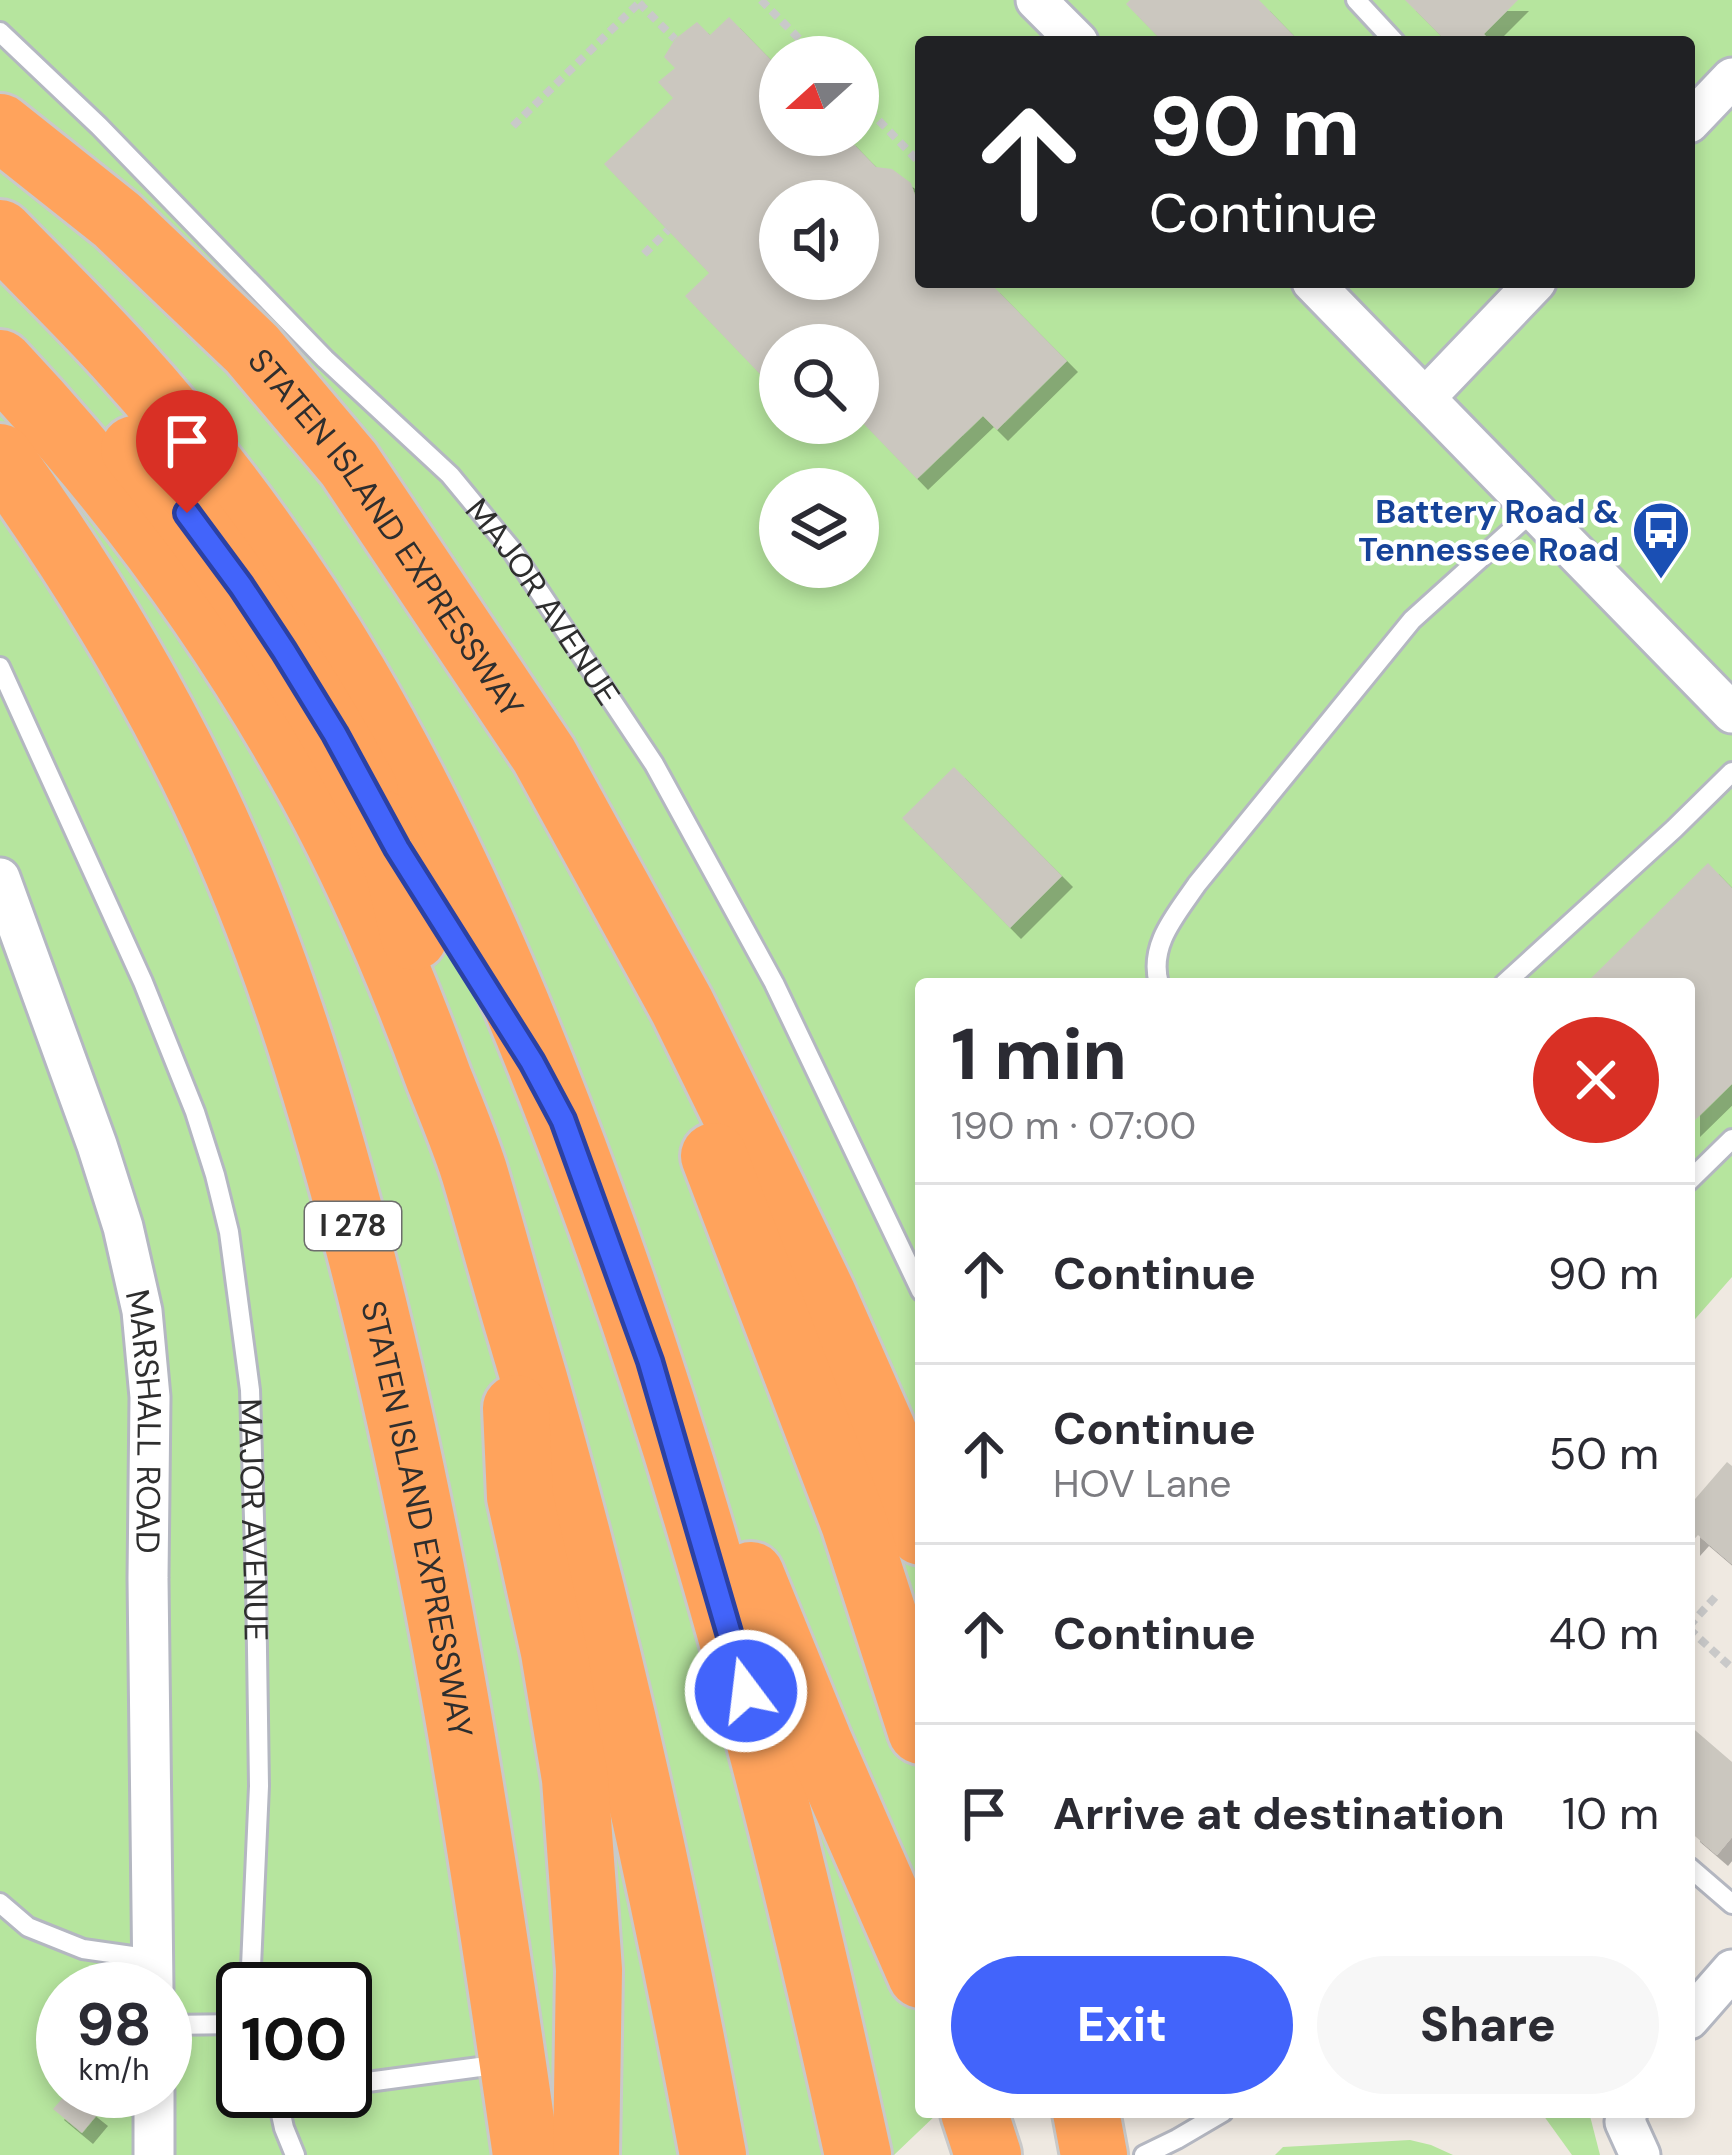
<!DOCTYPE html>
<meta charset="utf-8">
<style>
body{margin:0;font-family:"DM Sans",sans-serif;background:#f7f7f7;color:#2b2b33;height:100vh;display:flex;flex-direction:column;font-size:45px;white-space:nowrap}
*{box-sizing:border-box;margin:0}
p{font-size:39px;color:#7c7c81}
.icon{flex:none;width:66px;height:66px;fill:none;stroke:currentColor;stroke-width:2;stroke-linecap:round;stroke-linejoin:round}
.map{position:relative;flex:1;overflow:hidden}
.side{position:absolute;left:915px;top:978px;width:780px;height:1140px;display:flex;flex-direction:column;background:#fff;border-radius:12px;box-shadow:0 6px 18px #0003}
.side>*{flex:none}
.hud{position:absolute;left:915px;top:36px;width:780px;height:252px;border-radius:12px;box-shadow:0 6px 18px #0003;background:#202124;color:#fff;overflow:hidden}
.needle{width:78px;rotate:249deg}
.buttons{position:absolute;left:759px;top:36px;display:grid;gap:24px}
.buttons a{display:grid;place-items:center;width:120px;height:120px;border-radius:50%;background:#fff;box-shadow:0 6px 18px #0003;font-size:60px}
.speed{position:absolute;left:36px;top:1962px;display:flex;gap:24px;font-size:60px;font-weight:700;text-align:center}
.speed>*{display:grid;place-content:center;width:156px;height:156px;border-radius:50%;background:#fff;box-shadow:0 6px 18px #0003;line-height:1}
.speed small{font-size:30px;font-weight:400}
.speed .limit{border:6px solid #111;border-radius:18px;background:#fff;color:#111}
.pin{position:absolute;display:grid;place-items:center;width:102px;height:102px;color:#fff;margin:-123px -51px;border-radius:50% 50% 50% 0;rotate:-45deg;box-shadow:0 0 12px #0007}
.pin .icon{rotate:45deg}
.me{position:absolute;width:132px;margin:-66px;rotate:345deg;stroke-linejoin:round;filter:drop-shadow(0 0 9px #0008)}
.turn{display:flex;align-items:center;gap:42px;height:252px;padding:0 36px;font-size:54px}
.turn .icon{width:156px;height:156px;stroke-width:2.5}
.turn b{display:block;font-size:84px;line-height:102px}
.round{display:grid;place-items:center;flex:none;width:126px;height:126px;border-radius:63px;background:#f7f7f7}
.head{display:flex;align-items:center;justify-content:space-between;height:204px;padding:0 36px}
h1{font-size:72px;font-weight:800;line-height:90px}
.cta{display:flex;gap:24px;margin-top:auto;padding:24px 36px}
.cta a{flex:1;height:138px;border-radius:72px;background:#4264fb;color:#fff;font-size:48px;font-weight:800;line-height:138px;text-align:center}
.cta a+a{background:#f7f7f7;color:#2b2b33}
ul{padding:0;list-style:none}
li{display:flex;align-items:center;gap:36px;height:180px;padding:0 36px;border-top:3px solid #e1e1e2}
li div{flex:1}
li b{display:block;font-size:45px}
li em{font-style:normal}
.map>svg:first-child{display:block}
</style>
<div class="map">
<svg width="1732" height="2155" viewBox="0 0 1732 2155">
<defs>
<filter id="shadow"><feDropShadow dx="11" dy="11" stdDeviation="0" flood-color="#0004"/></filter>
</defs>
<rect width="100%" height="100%" fill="#efe9e1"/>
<g fill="#b6e59e" fill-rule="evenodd">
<path d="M0 0H1732V1277L1689 1326V984H921V2112H939L894 2155H0ZM921 42H1689V282H921ZM780 57H858V135H780ZM780 201H858V279H780ZM780 345H858V423H780ZM780 489H858V567H780ZM63 1989H165V2091H63ZM243 1989H345V2091H243Z"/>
<path d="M1541 2112H1584L1590 2116 1600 2155H1572Z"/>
<path d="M1410 2140 1431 2145 1453 2155H1275L1283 2147Z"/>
</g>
<g fill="#cbc7bf" fill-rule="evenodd" filter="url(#shadow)">
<path d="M1130 0H1259L1300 42H1163L1126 4Z"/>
<path d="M1405 0H1518L1484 34 1491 42H1447Z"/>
<path d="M729 17 780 69V135H845L876 167 892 169 911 183 921 213V282H989L1067 361 997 430 983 416 917 479 858 418V345H780V395L685 296 709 273 604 164 673 98 658 82 675 68 664 57 675 39 697 22 710 35ZM780 201H858V279H780Z"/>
<path d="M954 767 1062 876 1010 928 902 818Z"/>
<path d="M1708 863 1732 888V1084L1689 1126V984H1585Z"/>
<path d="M1727 1462 1732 1466V1564L1698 1535 1689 1545V1506Z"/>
<path d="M1689 1725 1732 1762V1837L1717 1855 1689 1831Z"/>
<path d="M68 2092 97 2115 82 2133 53 2109Z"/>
</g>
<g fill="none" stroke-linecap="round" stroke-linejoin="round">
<defs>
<g id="service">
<path d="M1356 0 1395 42"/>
<path id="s1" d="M0 32 99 126 325 359 450 475 511 549 654 764 774 983 921 1291"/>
<path id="s2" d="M0 667 143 982 195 1112 215 1175 229 1232 250 1390 256 1582 259 1786 250 1989"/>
<path d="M1159 984C1148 945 1176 915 1197 884L1412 620 1534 510"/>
<path d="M1504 984 1674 829 1732 772"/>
<path d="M1689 1181 1732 1139"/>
<path d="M1689 1867 1732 1904"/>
<path d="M0 1903 28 1927 83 1949 153 1959"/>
<path d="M165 2025 243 2024"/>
<path d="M345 2085 502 2064"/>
<path d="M276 2091 284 2128 295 2155"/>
<path d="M1144 2155 1177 2139 1223 2112"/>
</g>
<g id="minor">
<path d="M1036 0 1078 42"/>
<path d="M1689 123 1732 78"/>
<path d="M1312 282 1732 713"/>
<path d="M1425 398 1536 282"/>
<path id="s3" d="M0 878 97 1145 123 1227 142 1311 150 1397 148 1578 153 1989"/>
<path d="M1689 2019 1732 1970"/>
<path d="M1627 2112 1625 2122 1640 2155"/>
<path d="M154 2155V2091"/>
</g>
<g id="motorway">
<path id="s4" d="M0 127 117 220 252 349 349 464 544 755 682 1006 771 1187 823 1295 882 1429 921 1532"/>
<path d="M0 233C40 274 81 314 120 357 208 454 288 563 355 676 451 840 525 1016 590 1194 705 1507 787 1830 858 2155"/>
<path d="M0 363C121 491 227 636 312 791 362 883 403 980 439 1079 451 1109 464 1140 474 1171 490 1224 504 1278 520 1331 601 1602 662 1877 713 2155"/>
<path d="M134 449C222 557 300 668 365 790"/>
<path id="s5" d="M0 457C78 565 148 679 205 799 271 938 317 1088 356 1236 435 1538 482 1846 526 2155"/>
<path d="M383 824 399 872 414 937"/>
<path d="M714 1156 854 1523 921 1731"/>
<path d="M516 1408 520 1497 554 1652 575 1779 589 1970 586 2155"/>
<path d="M751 1575 819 1742 921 1975"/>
<path d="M974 2112 988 2155"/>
<path d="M1086 2112 1094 2155"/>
</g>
</defs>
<use href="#service" stroke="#b4b7c1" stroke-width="24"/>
<use href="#minor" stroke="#b4b7c1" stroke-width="45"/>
<use href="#motorway" stroke="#c9c9c9" stroke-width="72"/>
<g stroke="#c9c9c9" stroke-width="8" stroke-dasharray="9 6" stroke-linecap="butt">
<path d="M761 0 817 57"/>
<path d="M639 3 675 39"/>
<path d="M858 99 921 164"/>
<path d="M513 126 642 0"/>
<path d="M644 254 668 230"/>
<path d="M1689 1626 1718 1594"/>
<path d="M1689 1629 1732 1668"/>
</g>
<use href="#service" stroke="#fff" stroke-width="18"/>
<use href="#minor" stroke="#fff" stroke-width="39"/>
<use href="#motorway" stroke="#ffa35c" stroke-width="66"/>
</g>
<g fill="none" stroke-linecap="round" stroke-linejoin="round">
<defs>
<path id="route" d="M187 513 241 586 284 651 335 734 397 848 532 1062 563 1120 650 1361 746 1691"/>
</defs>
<use href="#route" stroke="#2b41a3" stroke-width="30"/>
<use href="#route" stroke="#4264fb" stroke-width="21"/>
</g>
<defs>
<symbol id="bus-pin" viewBox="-11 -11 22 30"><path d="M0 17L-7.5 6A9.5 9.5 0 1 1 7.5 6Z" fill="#1a4fb4" stroke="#fff"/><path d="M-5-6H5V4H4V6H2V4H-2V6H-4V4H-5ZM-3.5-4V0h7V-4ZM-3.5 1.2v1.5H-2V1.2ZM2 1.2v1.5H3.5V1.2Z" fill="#fff"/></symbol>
</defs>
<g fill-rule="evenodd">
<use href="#bus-pin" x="1628" y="497" width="66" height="90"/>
</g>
<g text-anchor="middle" stroke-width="9" stroke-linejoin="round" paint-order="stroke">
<rect fill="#fff" stroke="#6d6d6d" stroke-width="3" x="305" y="1202" width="96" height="48" rx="9"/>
<g font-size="30" font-weight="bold" fill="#2e2e2e">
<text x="353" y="1236">I 278</text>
</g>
<g font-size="33" font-weight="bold" fill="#164399" stroke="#fff" text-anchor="end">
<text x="1619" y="523">Battery Road &amp;<tspan x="1619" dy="38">Tennessee Road</tspan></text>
</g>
<g font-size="33" fill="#2e2e2e" stroke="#fff">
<text dy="12" stroke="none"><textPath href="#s4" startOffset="564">STATEN ISLAND EXPRESSWAY</textPath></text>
<text dy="12" stroke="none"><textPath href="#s1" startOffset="789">MAJOR AVENUE</textPath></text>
<text dy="12" stroke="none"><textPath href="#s3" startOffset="567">MARSHALL ROAD</textPath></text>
<text dy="12" stroke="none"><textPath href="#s5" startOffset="1152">STATEN ISLAND EXPRESSWAY</textPath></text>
<text dy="12" stroke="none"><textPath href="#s2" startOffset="900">MAJOR AVENUE</textPath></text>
</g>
</g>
</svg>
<div class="buttons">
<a><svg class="needle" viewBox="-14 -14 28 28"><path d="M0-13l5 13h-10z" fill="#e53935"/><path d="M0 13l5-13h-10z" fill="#7c7c81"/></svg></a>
<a><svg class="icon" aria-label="sound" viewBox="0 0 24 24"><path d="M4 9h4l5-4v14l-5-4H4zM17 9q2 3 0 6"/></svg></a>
<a><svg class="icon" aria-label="search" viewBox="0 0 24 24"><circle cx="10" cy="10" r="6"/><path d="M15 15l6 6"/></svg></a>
<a><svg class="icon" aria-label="layers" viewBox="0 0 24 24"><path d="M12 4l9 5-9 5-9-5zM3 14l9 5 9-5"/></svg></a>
</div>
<div class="speed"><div>98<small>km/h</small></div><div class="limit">100</div></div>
<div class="pin" style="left:187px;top:513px;background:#d93025"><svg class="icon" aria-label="arrive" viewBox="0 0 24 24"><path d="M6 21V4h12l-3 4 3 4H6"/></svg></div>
<svg class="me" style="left:746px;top:1691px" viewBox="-20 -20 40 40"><circle r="17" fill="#4264fb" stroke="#fff" stroke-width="3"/><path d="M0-11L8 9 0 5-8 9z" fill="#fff"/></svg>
<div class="hud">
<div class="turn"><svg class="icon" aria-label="ahead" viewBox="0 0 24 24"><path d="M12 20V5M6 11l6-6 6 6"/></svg><div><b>90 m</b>Continue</div></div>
</div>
<section class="side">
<div class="head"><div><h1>1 min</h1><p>190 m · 07:00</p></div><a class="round" style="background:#d93025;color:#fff"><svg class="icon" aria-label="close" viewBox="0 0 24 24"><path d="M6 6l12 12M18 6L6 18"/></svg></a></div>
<ul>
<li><svg class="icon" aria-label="ahead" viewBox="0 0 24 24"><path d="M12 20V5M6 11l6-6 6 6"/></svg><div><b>Continue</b></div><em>90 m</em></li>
<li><svg class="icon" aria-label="ahead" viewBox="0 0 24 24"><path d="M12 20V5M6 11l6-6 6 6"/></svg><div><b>Continue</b><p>HOV Lane</p></div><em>50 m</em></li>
<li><svg class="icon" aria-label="ahead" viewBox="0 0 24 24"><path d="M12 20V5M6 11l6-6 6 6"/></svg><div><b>Continue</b></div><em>40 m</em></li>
<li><svg class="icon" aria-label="arrive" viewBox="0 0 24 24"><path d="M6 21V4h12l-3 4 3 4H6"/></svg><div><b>Arrive at destination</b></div><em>10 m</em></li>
</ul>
<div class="cta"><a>Exit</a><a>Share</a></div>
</section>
</div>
